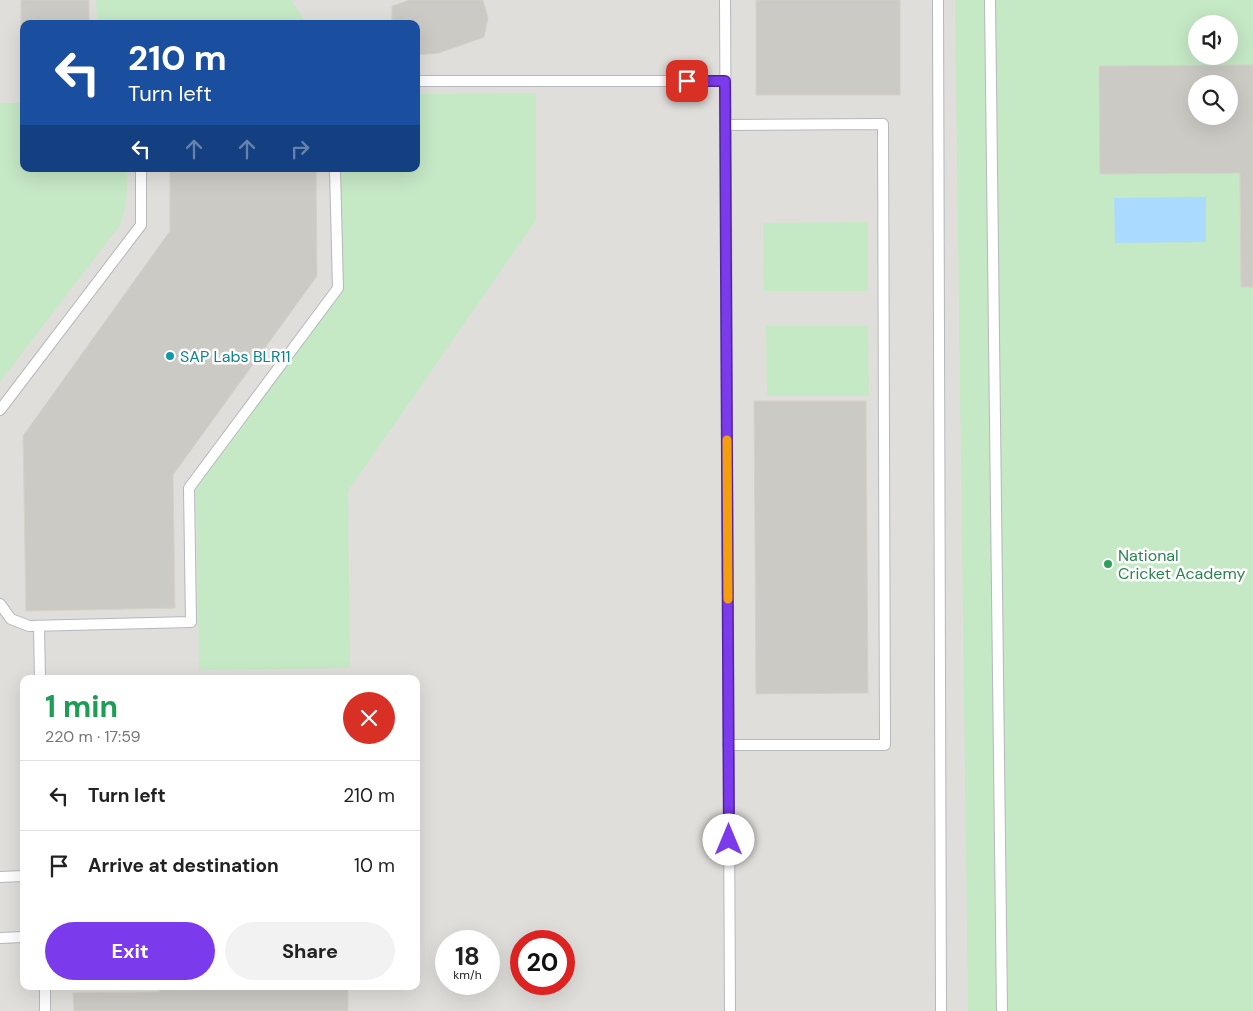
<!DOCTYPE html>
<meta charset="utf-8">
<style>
body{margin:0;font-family:"DM Sans",sans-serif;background:#f2f2f2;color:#222;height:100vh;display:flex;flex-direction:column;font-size:19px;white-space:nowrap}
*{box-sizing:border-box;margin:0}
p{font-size:16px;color:#767676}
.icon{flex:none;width:28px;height:28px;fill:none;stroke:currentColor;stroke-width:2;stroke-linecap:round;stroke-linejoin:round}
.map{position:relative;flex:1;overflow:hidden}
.details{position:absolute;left:20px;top:675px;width:400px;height:315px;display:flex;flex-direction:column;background:#fff;border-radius:10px;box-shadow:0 5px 20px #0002}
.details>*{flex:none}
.top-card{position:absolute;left:20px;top:20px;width:400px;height:152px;border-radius:10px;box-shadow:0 5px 20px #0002;background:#1a4fa0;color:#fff;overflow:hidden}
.tools{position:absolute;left:1188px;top:15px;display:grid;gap:10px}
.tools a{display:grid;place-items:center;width:50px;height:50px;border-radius:50%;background:#fff;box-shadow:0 5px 20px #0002;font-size:25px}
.speed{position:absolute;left:435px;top:930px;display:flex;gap:10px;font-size:25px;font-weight:700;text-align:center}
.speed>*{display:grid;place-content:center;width:65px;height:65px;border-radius:50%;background:#fff;box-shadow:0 5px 20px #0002;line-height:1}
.speed small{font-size:12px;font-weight:400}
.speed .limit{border:8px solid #d22;background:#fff;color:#111}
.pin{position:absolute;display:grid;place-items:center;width:42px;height:42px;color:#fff;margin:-21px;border-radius:10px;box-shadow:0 2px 8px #0006}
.me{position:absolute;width:55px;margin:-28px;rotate:0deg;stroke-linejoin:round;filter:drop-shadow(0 0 4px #0008)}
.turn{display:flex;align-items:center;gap:18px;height:105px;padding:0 25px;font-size:22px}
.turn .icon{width:65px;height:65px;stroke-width:2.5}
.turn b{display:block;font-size:35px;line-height:42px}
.lanes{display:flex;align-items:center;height:48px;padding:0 25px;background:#0003;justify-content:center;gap:25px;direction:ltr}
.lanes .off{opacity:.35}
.round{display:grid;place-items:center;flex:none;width:52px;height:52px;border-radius:26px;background:#f2f2f2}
.overview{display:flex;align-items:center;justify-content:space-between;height:85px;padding:0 25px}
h1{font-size:30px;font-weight:700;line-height:38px;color:#1e9e55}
.button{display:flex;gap:10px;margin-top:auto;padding:10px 25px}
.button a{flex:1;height:58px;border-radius:30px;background:#7c3aed;color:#fff;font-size:20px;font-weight:700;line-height:58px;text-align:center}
.button a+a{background:#f2f2f2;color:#222}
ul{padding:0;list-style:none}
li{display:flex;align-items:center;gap:15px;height:70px;padding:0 25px;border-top:1px solid #e0e0e0}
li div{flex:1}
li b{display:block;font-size:19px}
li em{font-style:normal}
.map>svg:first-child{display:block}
</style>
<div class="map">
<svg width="1253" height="1011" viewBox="0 0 1253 1011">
<rect width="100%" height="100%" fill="#f1efe8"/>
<path fill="#e0deda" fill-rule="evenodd" d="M0 0H1253V1011H0ZM24 24H416V169H24ZM1196 24H1229V56H1196ZM1196 84H1229V116H1196ZM24 679H416V986H24ZM446 941H489V984H446ZM521 941H564V984H521Z"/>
<g fill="#c5e8c5" fill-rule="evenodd">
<path d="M96 0H291L307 24H97Z"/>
<path d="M955 0H1253V1011H968ZM1196 24H1229V56H1196ZM1196 84H1229V116H1196Z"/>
<path d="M536 93V220L348 491 350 668 199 670 196 489 340 290 339 169H416V94Z"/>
<path d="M0 103H24V169H127C127 189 128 207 119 226L0 382Z"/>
<path d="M868 222V291H764L763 223Z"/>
<path d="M766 326H868L869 396H767Z"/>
</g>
<path fill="#aadaff" d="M1206 197V242L1115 243 1114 198Z"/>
<g fill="#cccac5" stroke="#d6d1c6" fill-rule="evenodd">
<path d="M21 0H89V24H24V35H21Z"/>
<path d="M410 0H483L488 18 484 37 439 53 416 55V24H392V6Z"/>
<rect x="756" y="0" width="144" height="95"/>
<path d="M1253 65V287H1241L1240 173 1100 174 1099 66ZM1196 84H1229V116H1196Z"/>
<path d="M170 169H316L317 276 173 475 175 608 26 611 23 436 170 231Z"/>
<path d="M754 401H866L868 693 756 694Z"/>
<path d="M159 986H348V1011H74L73 993 160 992Z"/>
</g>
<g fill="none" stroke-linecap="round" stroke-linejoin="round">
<defs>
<g id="lane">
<path d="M725 0 730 1011"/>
<path d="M938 0 941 1011"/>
<path d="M990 0 1002 1011"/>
<path d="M416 81H725"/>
<path d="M726 125 883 124 885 745H728"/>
<path d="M0 410 141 225V169"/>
<path d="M0 604 11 619 29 626 191 622 189 488 338 288 335 169"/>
<path d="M39 627 40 679"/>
<path d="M0 877 24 876"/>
<path d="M0 938 24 937"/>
<path d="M45 986V1011"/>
</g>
</defs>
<use href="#lane" stroke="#b5b8bc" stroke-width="12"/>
<use href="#lane" stroke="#fff" stroke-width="10"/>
</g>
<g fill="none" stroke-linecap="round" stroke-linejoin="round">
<defs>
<path id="route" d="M687 81H725L729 840"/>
</defs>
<use href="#route" stroke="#51269a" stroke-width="12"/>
<use href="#route" stroke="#7c3aed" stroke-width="9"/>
<path stroke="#f59e0b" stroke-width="9" d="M727 440 728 599"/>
</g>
<circle fill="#0f9aa8" stroke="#fff" stroke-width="2" cx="170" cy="356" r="5"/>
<circle fill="#2e9e5b" stroke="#fff" stroke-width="2" cx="1108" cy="564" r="5"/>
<g text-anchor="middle" stroke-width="5" stroke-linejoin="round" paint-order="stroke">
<g font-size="16" fill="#0d838f" stroke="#fff" text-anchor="start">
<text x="180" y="362">SAP Labs BLR11</text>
</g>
<g font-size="16" fill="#27864d" stroke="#fff" text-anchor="start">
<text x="1118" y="561">National<tspan x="1118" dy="18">Cricket Academy</tspan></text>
</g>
</g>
</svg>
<div class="tools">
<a><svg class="icon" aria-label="sound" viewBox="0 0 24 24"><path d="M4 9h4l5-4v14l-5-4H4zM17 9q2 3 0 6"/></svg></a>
<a><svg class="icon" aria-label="search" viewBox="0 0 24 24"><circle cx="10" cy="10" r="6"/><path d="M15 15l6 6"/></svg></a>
</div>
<div class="speed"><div>18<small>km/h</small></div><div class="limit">20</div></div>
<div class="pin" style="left:687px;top:81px;background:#d93025"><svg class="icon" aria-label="arrive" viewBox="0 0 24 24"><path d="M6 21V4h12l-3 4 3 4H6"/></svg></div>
<svg class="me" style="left:729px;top:840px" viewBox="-20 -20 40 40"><circle r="19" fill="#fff"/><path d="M0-13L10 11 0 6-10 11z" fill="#7c3aed"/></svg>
<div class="top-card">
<div class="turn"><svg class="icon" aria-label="left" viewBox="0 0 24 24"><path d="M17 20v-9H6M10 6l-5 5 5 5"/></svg><div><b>210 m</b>Turn left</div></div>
<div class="lanes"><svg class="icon" aria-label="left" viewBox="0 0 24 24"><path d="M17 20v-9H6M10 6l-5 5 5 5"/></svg><svg class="icon off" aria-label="ahead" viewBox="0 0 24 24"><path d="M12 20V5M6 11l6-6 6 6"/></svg><svg class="icon off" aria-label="ahead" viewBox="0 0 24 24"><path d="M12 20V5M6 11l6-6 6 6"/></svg><svg class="icon off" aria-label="right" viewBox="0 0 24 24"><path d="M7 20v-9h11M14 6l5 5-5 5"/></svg></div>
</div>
<section class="details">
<div class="overview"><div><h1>1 min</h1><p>220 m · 17:59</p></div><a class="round" style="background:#d93025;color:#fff"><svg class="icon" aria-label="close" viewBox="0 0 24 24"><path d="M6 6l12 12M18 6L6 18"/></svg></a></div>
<ul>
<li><svg class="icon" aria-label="left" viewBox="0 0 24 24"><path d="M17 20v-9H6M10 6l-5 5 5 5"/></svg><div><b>Turn left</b></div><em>210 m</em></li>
<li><svg class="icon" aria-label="arrive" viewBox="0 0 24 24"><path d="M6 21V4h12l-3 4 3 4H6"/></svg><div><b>Arrive at destination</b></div><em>10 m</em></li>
</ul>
<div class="button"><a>Exit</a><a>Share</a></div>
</section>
</div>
